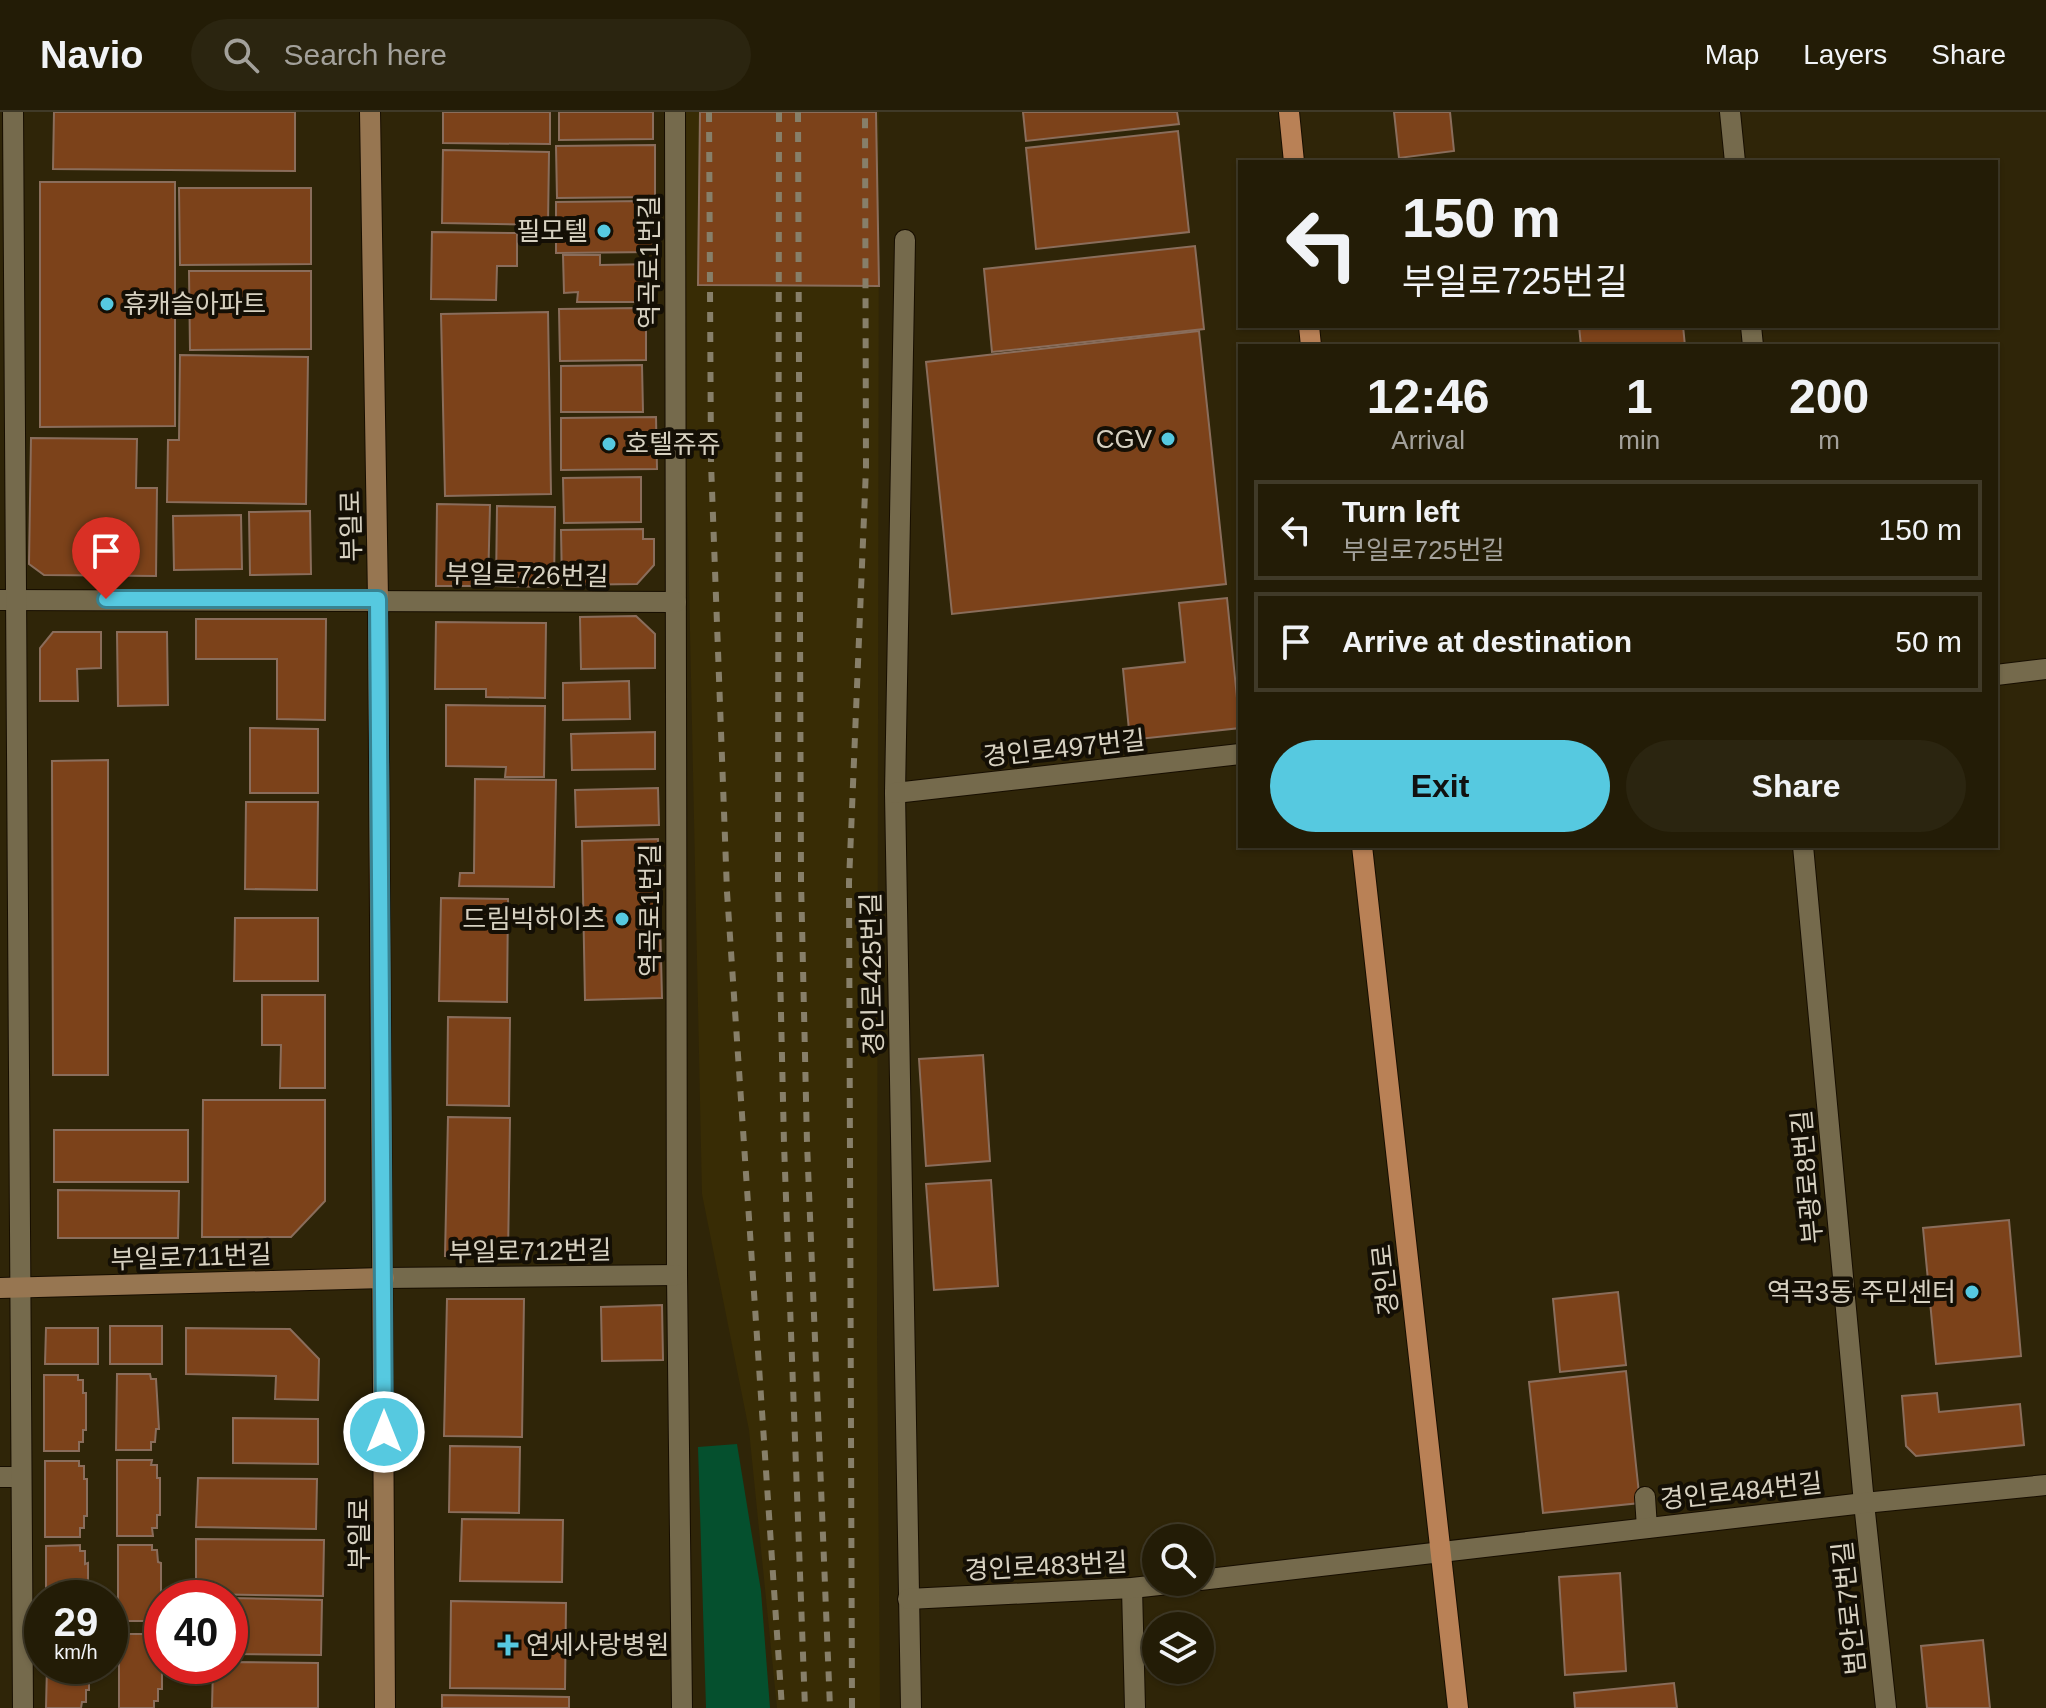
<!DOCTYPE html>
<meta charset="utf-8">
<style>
body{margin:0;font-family:Arial,"Noto Sans KR",sans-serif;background:#2b2510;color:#f1f3f6;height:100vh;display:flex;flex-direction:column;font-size:30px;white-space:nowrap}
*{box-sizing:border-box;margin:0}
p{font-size:26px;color:#a3a19b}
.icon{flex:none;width:44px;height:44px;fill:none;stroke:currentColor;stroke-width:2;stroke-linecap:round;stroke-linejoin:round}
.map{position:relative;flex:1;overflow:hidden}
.panel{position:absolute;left:1238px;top:232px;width:760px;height:504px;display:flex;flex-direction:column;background:#231c06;border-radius:0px;box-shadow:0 2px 6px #0004,0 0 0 2px #403a28}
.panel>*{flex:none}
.top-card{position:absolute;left:1238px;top:48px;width:760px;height:168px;border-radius:0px;box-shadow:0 2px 6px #0004,0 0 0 2px #403a28;background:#231c06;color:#f1f3f6;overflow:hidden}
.controls{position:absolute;left:1142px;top:1412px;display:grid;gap:16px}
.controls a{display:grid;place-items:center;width:72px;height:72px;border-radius:50%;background:#231c06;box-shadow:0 2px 6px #0004,0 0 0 2px #403a28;font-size:40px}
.speed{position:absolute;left:24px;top:1468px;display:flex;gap:16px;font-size:40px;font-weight:700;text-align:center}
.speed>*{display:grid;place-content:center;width:104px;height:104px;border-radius:50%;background:#231c06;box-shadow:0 2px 6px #0004,0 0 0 2px #403a28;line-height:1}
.speed small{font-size:20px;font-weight:400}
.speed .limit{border:12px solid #d22;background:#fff;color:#111}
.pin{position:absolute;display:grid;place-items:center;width:68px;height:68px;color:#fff;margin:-82px -34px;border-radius:50% 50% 50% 0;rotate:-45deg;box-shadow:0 0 8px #0007}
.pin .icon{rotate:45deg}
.me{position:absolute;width:88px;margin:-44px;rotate:0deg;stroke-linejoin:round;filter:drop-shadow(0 0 6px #0008)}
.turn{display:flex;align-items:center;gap:28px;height:168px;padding:0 32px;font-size:36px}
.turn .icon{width:104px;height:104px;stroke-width:2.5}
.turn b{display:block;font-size:56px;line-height:68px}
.eta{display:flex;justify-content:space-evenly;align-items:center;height:136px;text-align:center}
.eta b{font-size:48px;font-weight:700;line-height:56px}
.action{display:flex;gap:16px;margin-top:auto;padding:16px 32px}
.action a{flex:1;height:92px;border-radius:48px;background:#56c9e0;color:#111;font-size:32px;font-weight:700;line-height:92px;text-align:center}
.action a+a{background:#2b2510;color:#f1f3f6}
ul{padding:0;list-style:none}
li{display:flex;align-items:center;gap:24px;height:100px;margin:0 16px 12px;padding:0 16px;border:4px solid #403a28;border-radius:0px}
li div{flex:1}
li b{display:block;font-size:30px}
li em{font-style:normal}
header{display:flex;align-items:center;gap:48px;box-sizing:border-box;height:112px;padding:0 40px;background:#231c06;border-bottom:2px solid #403a28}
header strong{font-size:38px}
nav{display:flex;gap:44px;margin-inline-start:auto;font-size:28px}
.search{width:560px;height:72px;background:#2b2510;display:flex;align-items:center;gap:20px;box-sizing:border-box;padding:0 28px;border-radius:44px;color:#a3a19b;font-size:30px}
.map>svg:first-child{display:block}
</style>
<header>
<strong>Navio</strong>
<div class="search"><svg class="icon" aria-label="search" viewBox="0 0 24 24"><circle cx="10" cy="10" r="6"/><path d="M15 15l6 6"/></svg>Search here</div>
<nav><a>Map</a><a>Layers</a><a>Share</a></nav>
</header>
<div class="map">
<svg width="2046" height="1596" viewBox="0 0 2046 1596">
<rect width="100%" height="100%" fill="#2f2508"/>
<path fill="#382c05" d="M674 0H879L877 1226 880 1596H777L749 1318 702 1082 688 424Z"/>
<path fill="#05502e" d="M737 1332 761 1479 770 1596H706L698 1335Z"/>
<g fill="#7c421a" stroke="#8a6d5b" stroke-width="2">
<path d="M54 0H295V59L53 57Z"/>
<path d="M443 0H550V32L443 31Z"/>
<path d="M559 0H653V27L559 28Z"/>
<path d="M700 0H876L879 174 698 173Z"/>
<path d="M1023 0H1177L1179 12 1026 29Z"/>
<path d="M1394 0H1450L1454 39 1399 46Z"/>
<path d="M1178 19 1189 120 1036 137 1026 36Z"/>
<path d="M655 33V85L557 86 556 34Z"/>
<path d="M443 38 549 40 548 113 442 111Z"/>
<path d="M40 70H175V314L40 315Z"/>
<path d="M179 76H311V152L180 153Z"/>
<path d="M645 89V99H652L653 140 556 141V90Z"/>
<path d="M432 120 517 121V154H497L496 188 431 187Z"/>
<path d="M1195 134 1204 217 992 240 984 157Z"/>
<path d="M563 143H600V153L654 152V184H638V190H577L578 180 564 181Z"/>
<path d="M189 159H311V237L190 238Z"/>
<path d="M637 196V212H646V248L560 249 559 197Z"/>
<path d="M548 200 551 382 445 384 441 202Z"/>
<path d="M1579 214H1683L1685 234H1581Z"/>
<path d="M1199 219 1226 472 952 502 926 250Z"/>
<path d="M180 243 308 245 306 392 167 390 168 328H179Z"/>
<path d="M642 253 643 300H561V254Z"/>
<path d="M656 305 657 357 561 358V306Z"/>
<path d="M31 326 137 327 136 376H157L156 464 44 463 29 452Z"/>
<path d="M641 365V410L564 411 563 366Z"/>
<path d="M437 392 490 393 488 474H436Z"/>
<path d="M497 394 555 395 554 475 496 474Z"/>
<path d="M310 399 311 462 250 463 249 400Z"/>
<path d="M241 403 242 457 174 458 173 404Z"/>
<path d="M643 417V427H654V453L637 472 562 473 561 418Z"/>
<path d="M1227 486 1240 616 1130 628 1123 557 1185 550 1179 491Z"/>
<path d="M636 504 655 522V556L581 557 580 505Z"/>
<path d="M196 507H326L325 608 277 607V547H196Z"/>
<path d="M436 510 546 511 545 586 486 585V577H435Z"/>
<path d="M53 520H101V556L77 557 78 589H40V536Z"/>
<path d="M117 520H167L168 593 118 594Z"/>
<path d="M629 569 630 607 563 608V571Z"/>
<path d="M446 593 545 594 544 665H505L506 655 446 654Z"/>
<path d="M250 616 318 617V681H250Z"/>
<path d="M655 620V657L572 658 571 622Z"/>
<path d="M108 648V963H53L52 649Z"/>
<path d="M475 667 556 668 554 775 459 774 460 761H474Z"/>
<path d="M658 676 659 713 576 715 575 678Z"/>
<path d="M246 690H318L317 778 245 777Z"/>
<path d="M658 727 662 886 585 888 582 729Z"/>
<path d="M441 786 508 787 507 890 439 889Z"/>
<path d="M235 806H318V869H234Z"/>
<path d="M262 883H325V976H280L281 933H262Z"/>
<path d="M448 905 510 906 509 994 447 993Z"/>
<path d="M983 943 990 1049 926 1054 919 947Z"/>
<path d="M203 988H325V1089L291 1125H202Z"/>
<path d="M448 1005 510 1006 508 1145 445 1144Z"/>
<rect x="54" y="1018" width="134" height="52"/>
<path d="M991 1068 998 1174 934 1178 926 1072Z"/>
<path d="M58 1078 179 1079 178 1126H58Z"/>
<path d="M2009 1108 2021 1244 1936 1252 1923 1116Z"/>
<path d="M1618 1180 1626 1253 1560 1260 1553 1187Z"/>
<path d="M447 1187H524L522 1325 444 1324Z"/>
<path d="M662 1193 663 1248 602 1249 601 1195Z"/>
<rect x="110" y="1214" width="52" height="38"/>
<path d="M46 1216H98V1252H45Z"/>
<path d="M186 1216 290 1217 319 1247 318 1288 275 1287 276 1264 186 1262Z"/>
<path d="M1626 1259 1640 1391 1543 1401 1529 1270Z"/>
<path d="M117 1262H150L151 1267H156L159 1317H156L155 1330H151V1338H116Z"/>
<path d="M44 1263H78V1268H83V1281H86V1318H83V1330H79V1339H44Z"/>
<path d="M1937 1281 1939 1300 2020 1292 2024 1333 1916 1344 1906 1334 1902 1284Z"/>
<path d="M233 1306 318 1307V1352L233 1351Z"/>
<path d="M450 1334 520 1335 519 1401 449 1400Z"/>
<path d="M117 1348H152L151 1353H157V1366H160V1403H157V1416H152L153 1424H117Z"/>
<path d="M45 1349H79V1354H84V1367H87V1404H84V1416H80V1425H45Z"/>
<path d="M198 1366 317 1367 316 1417 196 1415Z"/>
<path d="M462 1407 563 1408 562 1470 460 1469Z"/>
<path d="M196 1427 324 1428 323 1484 196 1482Z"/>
<path d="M80 1433V1439H85V1452L88 1451V1486H46V1434Z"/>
<path d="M118 1433H152V1438H157L158 1450 161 1451V1488L158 1487 157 1500H154V1509H118Z"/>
<path d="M1620 1461 1626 1559 1565 1563 1559 1465Z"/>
<path d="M230 1486 322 1488 321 1543 230 1542Z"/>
<path d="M451 1489 566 1491 565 1577 450 1576Z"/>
<path d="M119 1522H153V1527H158V1540H162V1577H158V1589H154V1596H119Z"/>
<path d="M1983 1528 1990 1596H1927L1921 1534Z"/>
<path d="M230 1550 318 1551V1596H212L213 1554H230Z"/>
<path d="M47 1554H89V1578H86V1590H82L81 1596H46Z"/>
<path d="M1674 1571 1677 1596H1575L1574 1581Z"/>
<path d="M442 1583 569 1585V1596H442Z"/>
</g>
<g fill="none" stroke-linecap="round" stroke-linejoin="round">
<defs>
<g id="lane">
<path d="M675 0 677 1163 682 1596"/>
<path d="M905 128 895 681 911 1596"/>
<path d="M0 488 676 490"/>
<path d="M0 1365H21"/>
<path d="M1645 1385 1647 1416"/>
<path d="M1132 1476 1135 1596"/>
</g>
<g id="street">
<path d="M13 0 23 1596"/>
<path d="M1730 0 1735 50"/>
<path d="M1751 214 1753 234"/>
<path d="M1996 563 2046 557"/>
<path d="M895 681 1240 642"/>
<path d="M1803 734 1864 1391 1886 1596"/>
<path d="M384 1166 677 1163"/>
<path d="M1200 1468 1864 1391 2046 1373"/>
<path d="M908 1487 1132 1476 1186 1470"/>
</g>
<g id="secondary">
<path d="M370 0 378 487 385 1596"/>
<path d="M0 1176 384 1166"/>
</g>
<g id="primary">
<path d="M1289 0 1294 50"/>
<path d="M1309 214 1311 234"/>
<path d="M1362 734 1458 1596"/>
</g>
</defs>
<use href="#lane" stroke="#170e00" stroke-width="22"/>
<use href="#street" stroke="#170e00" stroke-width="22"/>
<use href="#secondary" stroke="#170e00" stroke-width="22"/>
<use href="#primary" stroke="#170e00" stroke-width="22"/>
<use href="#lane" stroke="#756a4c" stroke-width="20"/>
<use href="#street" stroke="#756a4c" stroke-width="20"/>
<use href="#secondary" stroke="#977651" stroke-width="20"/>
<use href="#primary" stroke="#b98156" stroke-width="20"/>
<g stroke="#877f69" stroke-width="6" stroke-dasharray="10 10" stroke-linecap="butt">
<path d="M709 0 711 351 727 780 782 1596"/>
<path d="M779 0 778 770 784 1032 805 1596"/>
<path d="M798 0 801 768 807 1031 830 1596"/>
<path d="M852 1596 849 770 866 356 865 0"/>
</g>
</g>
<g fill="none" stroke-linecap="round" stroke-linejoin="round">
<defs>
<path id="route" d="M106 487H378L384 1320"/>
</defs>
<use href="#route" stroke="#388392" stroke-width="20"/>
<use href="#route" stroke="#56c9e0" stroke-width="14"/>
</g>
<g fill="#56c9e0" stroke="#140f05" stroke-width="3">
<circle cx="604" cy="119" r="8"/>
<circle cx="107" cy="192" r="8"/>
<circle cx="1168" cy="327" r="8"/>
<circle cx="609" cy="332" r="8"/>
<circle cx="622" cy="807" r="8"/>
<circle cx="1972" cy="1180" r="8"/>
<path d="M504 1521h8v8h8v8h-8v8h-8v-8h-8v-8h8z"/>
</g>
<g text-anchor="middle" stroke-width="8" stroke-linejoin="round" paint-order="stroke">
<g font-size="26" fill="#d7d1c1" stroke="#140f05" text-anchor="end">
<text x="588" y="128">필모텔</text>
<text x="123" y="201" text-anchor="start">휴캐슬아파트</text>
<text x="1152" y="336">CGV</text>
<text x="625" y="341" text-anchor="start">호텔쥬쥬</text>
<text x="606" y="816">드림빅하이츠</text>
<text x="1956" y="1189">역곡3동 주민센터</text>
<text x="526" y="1542" text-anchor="start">연세사랑병원</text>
</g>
<g font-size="26" fill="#d7d1c1" stroke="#140f05">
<text transform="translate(649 150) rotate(-90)" y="9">역곡로1번길</text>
<text transform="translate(351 414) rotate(-91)" y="9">부일로</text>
<text transform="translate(527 463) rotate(1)" y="9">부일로726번길</text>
<text transform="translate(1064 636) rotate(-6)" y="9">경인로497번길</text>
<text transform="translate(650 798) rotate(-90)" y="9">역곡로1번길</text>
<text transform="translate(872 862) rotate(-91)" y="9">경인로425번길</text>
<text transform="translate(1807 1065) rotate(-95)" y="9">부광로8번길</text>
<text transform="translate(530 1139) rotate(-1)" y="9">부일로712번길</text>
<text transform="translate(191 1145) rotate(-2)" y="9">부일로711번길</text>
<text transform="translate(1385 1168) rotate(-96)" y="9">경인로</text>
<text transform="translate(1741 1379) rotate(-6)" y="9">경인로484번길</text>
<text transform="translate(359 1422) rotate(-90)" y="9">부일로</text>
<text transform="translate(1046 1454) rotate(-3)" y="9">경인로483번길</text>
<text transform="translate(1849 1496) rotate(-96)" y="9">범안로7번길</text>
</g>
</g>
</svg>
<div class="controls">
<a><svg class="icon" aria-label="search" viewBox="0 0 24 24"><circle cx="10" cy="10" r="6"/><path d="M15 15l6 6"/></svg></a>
<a><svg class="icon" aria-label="layers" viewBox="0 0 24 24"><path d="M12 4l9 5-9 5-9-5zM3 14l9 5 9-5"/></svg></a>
</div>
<div class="speed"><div>29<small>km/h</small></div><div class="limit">40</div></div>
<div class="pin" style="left:106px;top:487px;background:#d93025"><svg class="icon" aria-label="arrive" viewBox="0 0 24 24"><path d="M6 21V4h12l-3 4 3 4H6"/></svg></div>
<svg class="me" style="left:384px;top:1320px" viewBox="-20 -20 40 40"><circle r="17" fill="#56c9e0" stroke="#fff" stroke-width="3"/><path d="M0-11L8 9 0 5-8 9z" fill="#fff"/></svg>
<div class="top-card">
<div class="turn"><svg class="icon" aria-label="left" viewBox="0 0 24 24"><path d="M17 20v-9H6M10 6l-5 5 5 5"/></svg><div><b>150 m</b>부일로725번길</div></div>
</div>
<section class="panel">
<div class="eta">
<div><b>12:46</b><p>Arrival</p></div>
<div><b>1</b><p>min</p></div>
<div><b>200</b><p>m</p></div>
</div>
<ul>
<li><svg class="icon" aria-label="left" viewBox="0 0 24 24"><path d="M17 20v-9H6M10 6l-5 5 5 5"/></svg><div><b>Turn left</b><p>부일로725번길</p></div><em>150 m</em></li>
<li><svg class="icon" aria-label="arrive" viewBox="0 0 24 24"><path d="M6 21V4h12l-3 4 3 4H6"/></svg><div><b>Arrive at destination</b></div><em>50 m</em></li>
</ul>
<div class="action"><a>Exit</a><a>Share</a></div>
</section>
</div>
